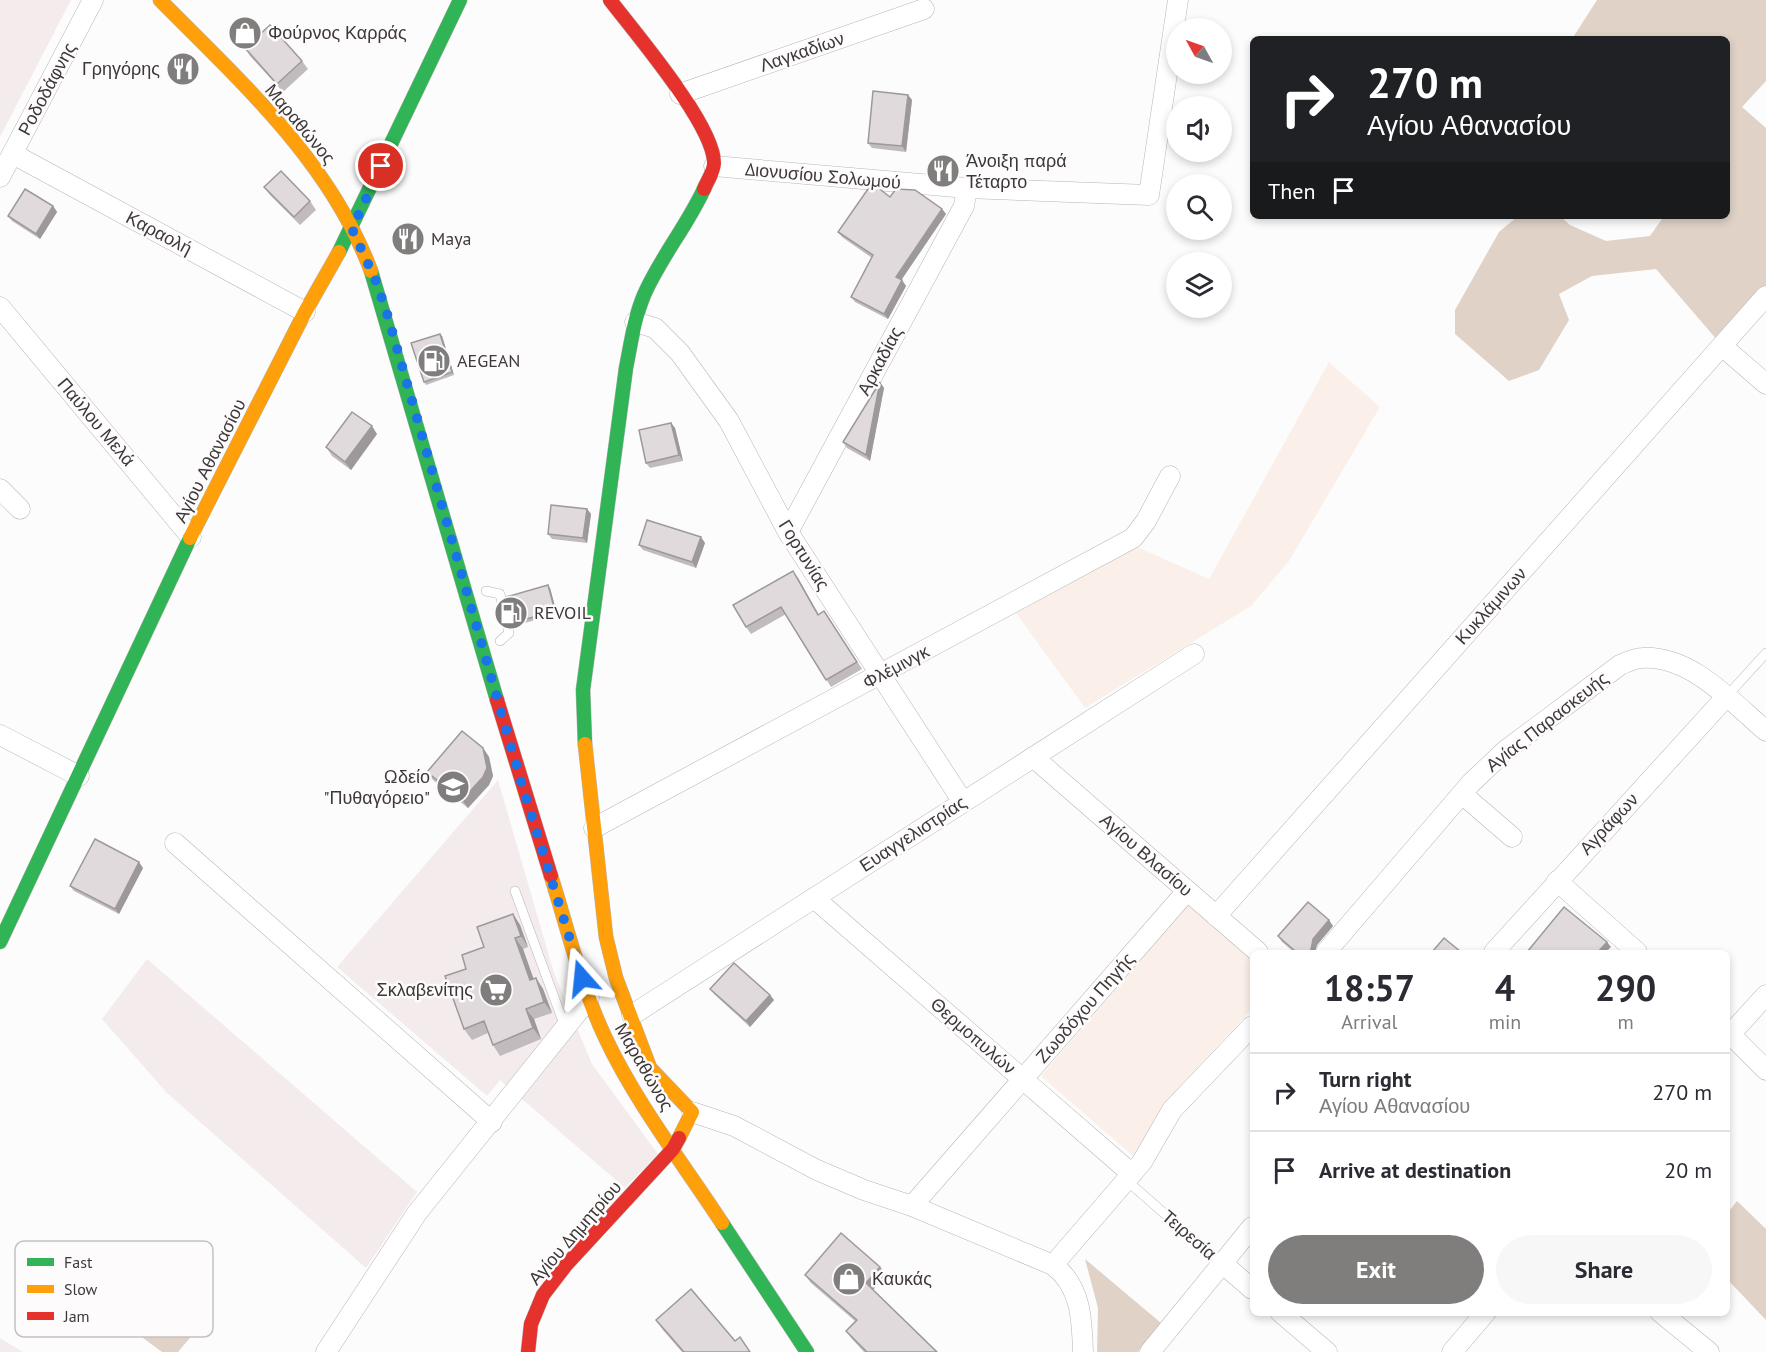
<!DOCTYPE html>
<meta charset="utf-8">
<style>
body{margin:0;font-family:"PT Sans",sans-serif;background:#f7f7f7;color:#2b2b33;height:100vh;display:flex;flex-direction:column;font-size:22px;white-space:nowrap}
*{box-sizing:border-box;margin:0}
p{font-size:20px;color:#7c7c81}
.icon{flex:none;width:33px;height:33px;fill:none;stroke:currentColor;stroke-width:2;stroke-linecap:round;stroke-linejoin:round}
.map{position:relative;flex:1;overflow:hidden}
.drawer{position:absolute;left:1250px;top:950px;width:480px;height:366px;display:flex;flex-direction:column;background:#fff;border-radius:9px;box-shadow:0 3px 9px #0003}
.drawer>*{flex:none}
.top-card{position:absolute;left:1250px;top:36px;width:480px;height:183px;border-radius:9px;box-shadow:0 3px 9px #0003;background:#202124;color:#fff;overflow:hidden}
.needle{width:39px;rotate:310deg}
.controls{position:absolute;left:1166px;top:18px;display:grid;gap:12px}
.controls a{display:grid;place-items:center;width:66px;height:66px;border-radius:50%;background:#fff;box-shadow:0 3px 9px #0003;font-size:30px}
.pin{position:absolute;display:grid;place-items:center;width:51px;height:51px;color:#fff;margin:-26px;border:3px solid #fff;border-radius:50%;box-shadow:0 2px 6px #0007}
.me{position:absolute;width:66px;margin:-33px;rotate:342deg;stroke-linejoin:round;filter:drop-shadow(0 0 4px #0008)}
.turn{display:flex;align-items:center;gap:21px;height:126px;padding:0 18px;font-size:27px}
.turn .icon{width:78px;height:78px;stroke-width:2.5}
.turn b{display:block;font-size:42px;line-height:51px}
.then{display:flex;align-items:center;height:57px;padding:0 18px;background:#0003;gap:12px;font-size:22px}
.eta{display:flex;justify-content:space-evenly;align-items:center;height:102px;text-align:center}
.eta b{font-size:36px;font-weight:700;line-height:42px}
.cta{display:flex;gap:12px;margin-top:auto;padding:12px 18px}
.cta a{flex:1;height:69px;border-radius:36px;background:#807d7d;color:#fff;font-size:24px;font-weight:700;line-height:69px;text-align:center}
.cta a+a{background:#f7f7f7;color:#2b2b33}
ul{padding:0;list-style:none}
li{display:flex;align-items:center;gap:18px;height:78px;padding:0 18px;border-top:2px solid #e1e1e2}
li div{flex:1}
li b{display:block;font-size:22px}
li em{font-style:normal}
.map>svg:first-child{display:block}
</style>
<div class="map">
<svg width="1766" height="1352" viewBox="0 0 1766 1352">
<rect width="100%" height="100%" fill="#fcfcfc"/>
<g fill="#f4ecec">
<path d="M0 0H71L0 137Z"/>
<path d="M498 780 554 973 592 1064 658 1154 625 1188 500 1080 487 1096 337 967Z"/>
<path d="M147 959 417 1192 366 1268 166 1092 102 1019Z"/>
<path d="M0 1338 23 1352H0Z"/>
</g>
<g fill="#faf0e9">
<path d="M1329 362 1380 407 1289 561 1251 606 1085 708 1016 613 1135 546 1209 579Z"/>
<path d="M1188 905 1252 959V1009L1176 1090 1133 1156 1041 1076Z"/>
</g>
<g fill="#e0d2c7">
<path d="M1597 0H1766V81L1742 107 1766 128V288L1718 341 1656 269 1592 276 1559 294 1569 320 1539 370 1509 381 1455 334V310L1499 232 1518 216H1560L1570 225 1606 241 1650 236 1664 216H1726V39H1572Z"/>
<path d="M1737 1201 1766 1229V1320L1727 1279V1214Z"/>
<path d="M1085 1259 1161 1323 1138 1352H1097L1098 1308Z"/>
<path d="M137 1275 201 1325 178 1352H162L104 1309Z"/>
</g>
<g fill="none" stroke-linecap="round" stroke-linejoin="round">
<defs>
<g id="lane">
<path d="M486 591 500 594 509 633 500 641"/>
<path d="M1726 697 1766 653"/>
<path d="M515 891 565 1027"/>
<path d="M1126 1180 1165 1214"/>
<path d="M1196 1241 1222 1263"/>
</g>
<g id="street">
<path d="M680 94 924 9"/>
<path d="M13 154 305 312"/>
<path d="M714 166 967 188 1149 195 1178 0"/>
<path d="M0 177 93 0"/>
<path d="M0 307 191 537"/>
<path d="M635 322 655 328 680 353 729 421 788 532 963 802"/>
<path d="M1722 346 1766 384"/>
<path d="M0 489 20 509"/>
<path d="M788 532 964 206 967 188"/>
<path d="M0 735 79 776"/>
<path d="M1033 757 1258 952"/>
<path d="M1462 794 1512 837"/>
<path d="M594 828 1133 538 1146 521 1170 476"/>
<path d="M175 843 492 1122"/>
<path d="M1557 881 1637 952"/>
<path d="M814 898 1132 1174"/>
<path d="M1216 916 1766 296"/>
<path d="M1326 952 1471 783 1506 750 1620 665C1627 662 1635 658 1642 658 1691 655 1732 702 1766 731"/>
<path d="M1494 952 1726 697"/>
<path d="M632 1015 1194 654"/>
<path d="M1726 1030 1766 1070"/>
<path d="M1726 1039 1766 995"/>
<path d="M692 1112 734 1126 817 1170 864 1190 912 1206 1053 1265C1081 1286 1082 1319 1083 1352"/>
<path d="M912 1206 1187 891"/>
<path d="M1222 1263 1252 1289"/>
<path d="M1053 1265 1142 1162 1172 1110 1252 1026"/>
<path d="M1280 1312 1327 1352"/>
<path d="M1660 1312 1709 1352"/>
<path d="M326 1352 417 1213 589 998"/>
<path d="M1150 1352 1252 1227"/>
<path d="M1452 1352 1486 1312"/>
</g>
<g id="fast">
<path d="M339 252 460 0"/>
<path d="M371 271 497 700"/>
<path d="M585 744 583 690 626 368C631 343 634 319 644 295 660 258 687 226 704 189"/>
<path d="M0 942 190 538"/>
<path d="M722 1223 807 1352"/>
</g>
<g id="slow">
<path d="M160 0C241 82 330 161 371 271"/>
<path d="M190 538 305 312 339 252"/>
<path d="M585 744 606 937 616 978 650 1068 692 1112 679 1138"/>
<path d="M551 876C568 930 581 986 605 1037 636 1103 682 1162 722 1223"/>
</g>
<g id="jam">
<path d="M610 0C636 34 714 125 714 163 714 172 707 181 704 189"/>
<path d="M497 700 551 876"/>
<path d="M528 1352 531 1324 543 1295 566 1265 673 1149 679 1138"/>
</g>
</defs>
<use href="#lane" stroke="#b7b6b6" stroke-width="10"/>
<use href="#street" stroke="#b7b6b6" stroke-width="21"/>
<use href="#fast" stroke="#b7b6b6" stroke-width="15"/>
<use href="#slow" stroke="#b7b6b6" stroke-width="15"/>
<use href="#jam" stroke="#b7b6b6" stroke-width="15"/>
<path stroke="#e5e4e4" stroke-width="4" stroke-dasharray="4.5 4.5" stroke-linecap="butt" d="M1174 1222 1187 1233"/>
<use href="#lane" stroke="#fff" stroke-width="9"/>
<use href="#street" stroke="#fff" stroke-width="20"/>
<use href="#fast" stroke="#30b455" stroke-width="14"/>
<use href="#slow" stroke="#ff9f0a" stroke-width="14"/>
<use href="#jam" stroke="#e5322d" stroke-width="14"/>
</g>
<g fill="#c1bbbd">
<path d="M245 48 302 61 308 69 283 92 250 56Z"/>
<path d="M908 95 912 100 906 152 872 148 868 143Z"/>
<path d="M264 187 310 201 316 210 300 225 270 195Z"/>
<path d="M890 197 942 209 946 214 901 280 906 286 888 319 855 302 851 297 872 258 842 237 838 232Z"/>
<path d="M53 206 57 212 40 239 12 221 8 216Z"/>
<path d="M442 336 454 375 426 385 424 382Z"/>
<path d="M880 382 884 388 870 461 847 448 843 442Z"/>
<path d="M671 423 675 428 683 461 650 468 646 463Z"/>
<path d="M377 434 351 470 332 456 326 447Z"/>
<path d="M587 509 591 514 587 543 552 539 548 534Z"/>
<path d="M705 543 696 568 643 550 639 545Z"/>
<path d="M798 578 818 614 824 611 862 669 831 687 786 614 751 634 746 627Z"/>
<path d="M550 588 557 614 514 626 512 623Z"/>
<path d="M483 748 489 757 493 776 489 785 468 808 433 780 427 772Z"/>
<path d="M143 868 119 914 74 891 70 886Z"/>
<path d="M513 914 520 925 528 947 523 949 533 979 536 978 543 989 552 1013 534 1019 541 1039 500 1056 493 1045 488 1033 472 1040 464 1029 466 969Z"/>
<path d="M1333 926 1317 945 1315 952H1294L1282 942 1278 936Z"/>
<path d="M710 989 770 995 774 1000 750 1027 714 994Z"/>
<path d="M880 1267 886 1275 873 1290 937 1352H864L852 1339 846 1331 855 1321 811 1283 805 1275Z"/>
<path d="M656 1320 735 1341 750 1352H682L663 1330Z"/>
</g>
<g fill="#9d999a">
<path d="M908 95 912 100 906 152 902 146Z"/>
<path d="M53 206 57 212 40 239 36 234Z"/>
<path d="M942 209 946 214 900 282 896 277Z"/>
<path d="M902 280 906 286 888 319 884 314Z"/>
<path d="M440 334 442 336 454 375 452 372Z"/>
<path d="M880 382 884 388 870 461 866 455Z"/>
<path d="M671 423 675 428 683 461 679 455Z"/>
<path d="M372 426 377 434 351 470 345 462Z"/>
<path d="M587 509 591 514 587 543 583 538Z"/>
<path d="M701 537 705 543 696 568 692 562Z"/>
<path d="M793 571 798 578 823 622 818 615Z"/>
<path d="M548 585 550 588 557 614 555 611Z"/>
<path d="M483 748 489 757 493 776 489 785 468 808 462 800Z"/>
<path d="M139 862 143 868 119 914 115 909Z"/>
<path d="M513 914 520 925 528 947 521 936Z"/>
<path d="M1329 920 1333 926 1317 945 1315 952H1309L1313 939Z"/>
<path d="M515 938 523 949 538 991 530 980Z"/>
<path d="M1607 942 1611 947 1606 952H1598Z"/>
<path d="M536 978 543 989 552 1013 544 1002Z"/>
<path d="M770 995 774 1000 750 1027 746 1021Z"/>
<path d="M526 1009 534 1019 541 1039 533 1028Z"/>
<path d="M880 1267 886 1275 872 1291 866 1283Z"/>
</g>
<g fill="#e0dadc" stroke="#9d999a" stroke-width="1.5">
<path d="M270 25 302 61 277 84 245 48Z"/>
<path d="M873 91 908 95 902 146 868 143Z"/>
<path d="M281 171 310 201 294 217 264 187Z"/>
<path d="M870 186 877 187 890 197 896 189 915 190 942 209 896 277 902 280 884 314 851 297 873 255 838 232Z"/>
<path d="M25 189 53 206 36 234 8 216Z"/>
<path d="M440 334 452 372 424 382 411 343Z"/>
<path d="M880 382 866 455 843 442Z"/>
<path d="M352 412 372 426 345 462 326 447Z"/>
<path d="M671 423 679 455 646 463 639 430Z"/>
<path d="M551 505 587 509 583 538 548 534Z"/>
<path d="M647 520 701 537 692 562 639 545Z"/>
<path d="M793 571 818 615 824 611 857 662 826 680 781 607 746 627 733 605Z"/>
<path d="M548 585 555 611 512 623 506 597Z"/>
<path d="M462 731 483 748 487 768 483 777 462 800 427 772Z"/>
<path d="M95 839 139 862 115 909 70 886Z"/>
<path d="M1308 902 1329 920 1313 939 1311 950 1309 952H1296L1278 936Z"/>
<path d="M1564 907 1607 942 1598 952H1527Z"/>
<path d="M513 914 521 936 515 938 530 980 536 978 544 1002 526 1009 533 1028 493 1045 484 1021 464 1029 445 976 466 969 462 955 484 947 477 927Z"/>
<path d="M1444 938 1461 952H1432Z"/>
<path d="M734 963 770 995 746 1021 710 989Z"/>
<path d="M841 1233 880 1267 866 1283 937 1352H867L846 1331 857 1320 805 1275Z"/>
<path d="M691 1289 735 1341 740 1337 750 1352H684L656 1320Z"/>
</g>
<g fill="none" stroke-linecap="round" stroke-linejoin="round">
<path stroke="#1a73e8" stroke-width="10" stroke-dasharray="0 18" d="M381 166 352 229 375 279 386 310 522 785 582 978"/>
</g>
<defs>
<symbol id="shop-disc" viewBox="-11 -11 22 22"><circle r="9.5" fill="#807d7d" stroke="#fdfbfb"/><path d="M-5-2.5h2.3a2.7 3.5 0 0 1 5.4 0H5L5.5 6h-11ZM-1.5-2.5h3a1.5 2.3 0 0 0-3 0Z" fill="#fff"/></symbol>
<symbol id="restaurant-disc" viewBox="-11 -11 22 22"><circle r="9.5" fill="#807d7d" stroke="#fdfbfb"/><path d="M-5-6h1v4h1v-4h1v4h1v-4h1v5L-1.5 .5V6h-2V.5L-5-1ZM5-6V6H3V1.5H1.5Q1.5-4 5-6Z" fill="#fff"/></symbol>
<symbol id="fuel-disc" viewBox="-11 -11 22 22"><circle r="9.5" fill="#807d7d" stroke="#fdfbfb"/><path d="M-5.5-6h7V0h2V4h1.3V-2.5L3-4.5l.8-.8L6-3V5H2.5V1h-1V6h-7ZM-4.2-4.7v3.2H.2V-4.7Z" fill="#fff"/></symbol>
<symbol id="school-disc" viewBox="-11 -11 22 22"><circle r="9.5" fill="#807d7d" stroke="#fdfbfb"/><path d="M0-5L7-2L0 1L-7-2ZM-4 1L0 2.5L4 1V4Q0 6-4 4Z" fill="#fff"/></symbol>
<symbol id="supermarket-disc" viewBox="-11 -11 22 22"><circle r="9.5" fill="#807d7d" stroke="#fdfbfb"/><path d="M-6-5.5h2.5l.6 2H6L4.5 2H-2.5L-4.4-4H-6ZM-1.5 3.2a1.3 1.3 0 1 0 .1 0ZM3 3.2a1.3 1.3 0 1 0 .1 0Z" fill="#fff"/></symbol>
</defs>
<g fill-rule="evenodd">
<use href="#shop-disc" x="226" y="14" width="38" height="38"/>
<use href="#restaurant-disc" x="164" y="50" width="38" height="38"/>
<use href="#restaurant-disc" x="924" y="152" width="38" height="38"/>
<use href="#restaurant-disc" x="389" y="220" width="38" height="38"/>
<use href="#fuel-disc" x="415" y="342" width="38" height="38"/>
<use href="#fuel-disc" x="492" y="594" width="38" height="38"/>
<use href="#school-disc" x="434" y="768" width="38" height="38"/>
<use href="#supermarket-disc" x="477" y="971" width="38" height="38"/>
<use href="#shop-disc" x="830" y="1260" width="38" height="38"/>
</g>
<g text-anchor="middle" stroke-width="5" stroke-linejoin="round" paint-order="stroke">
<g font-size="18" fill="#3e3939" stroke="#fdfbfb" text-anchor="start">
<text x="268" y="39">Φούρνος Καρράς</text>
<text x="160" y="75" text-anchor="end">Γρηγόρης</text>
<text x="966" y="167">Άνοιξη παρά<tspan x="966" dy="21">Τέταρτο</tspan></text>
<text x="431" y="245">Maya</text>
<text x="457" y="367">AEGEAN</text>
<text x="534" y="619">REVOIL</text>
<text x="430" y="783" text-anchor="end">Ωδείο<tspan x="430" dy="21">"Πυθαγόρειο"</tspan></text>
<text x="473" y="996" text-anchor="end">Σκλαβενίτης</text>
<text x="872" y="1285">Καυκάς</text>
</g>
<g font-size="18" fill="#3e3939" stroke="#fdfbfb">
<text transform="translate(802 52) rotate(-19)" y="6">Λαγκαδίων</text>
<text transform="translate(47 89) rotate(-62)" y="6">Ροδοδάφνης</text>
<text transform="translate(300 124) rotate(50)" y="6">Μαραθώνος</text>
<text transform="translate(823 176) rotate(5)" y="6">Διονυσίου Σολωμού</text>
<text transform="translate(159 233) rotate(28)" y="6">Καραολή</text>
<text transform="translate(880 361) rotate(-62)" y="6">Αρκαδίας</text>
<text transform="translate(96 422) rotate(50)" y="6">Παύλου Μελά</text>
<text transform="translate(210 461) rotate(-63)" y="6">Αγίου Αθανασίου</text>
<text transform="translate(804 555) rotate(58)" y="6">Γορτυνίας</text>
<text transform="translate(1491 606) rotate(-48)" y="6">Κυκλάμινων</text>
<text transform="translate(896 667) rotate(-28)" y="6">Φλέμινγκ</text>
<text transform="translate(1547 722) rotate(-38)" y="6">Αγίας Παρασκευής</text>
<text transform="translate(1609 824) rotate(-47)" y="6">Αγράφων</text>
<text transform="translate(913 834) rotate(-33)" y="6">Ευαγγελιστρίας</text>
<text transform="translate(1146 855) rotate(41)" y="6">Αγίου Βλασίου</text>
<text transform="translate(1085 1008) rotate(-49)" y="6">Ζωοδόχου Πηγής</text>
<text transform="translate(973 1036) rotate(41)" y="6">Θερμοπυλών</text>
<text transform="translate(644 1067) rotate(60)" y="6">Μαραθώνος</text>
<text transform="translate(575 1233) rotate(-49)" y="6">Αγίου Δημητρίου</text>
<text transform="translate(1189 1235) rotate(41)" y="6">Τειρεσία</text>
</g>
</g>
<rect x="15" y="1241" width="198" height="96" rx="9" fill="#fdfbfb" stroke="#c4c1c1" stroke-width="1.5"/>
<rect x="27" y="1258" width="27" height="8" fill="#30b455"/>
<rect x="27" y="1285" width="27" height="8" fill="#ff9f0a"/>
<rect x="27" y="1312" width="27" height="8" fill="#e5322d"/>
<g font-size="16" fill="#3e3939">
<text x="64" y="1268">Fast</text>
<text x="64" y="1295">Slow</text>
<text x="64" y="1322">Jam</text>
</g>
</svg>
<div class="controls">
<a><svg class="needle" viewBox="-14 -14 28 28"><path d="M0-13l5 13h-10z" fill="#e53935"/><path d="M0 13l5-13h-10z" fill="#7c7c81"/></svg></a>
<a><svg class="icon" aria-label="sound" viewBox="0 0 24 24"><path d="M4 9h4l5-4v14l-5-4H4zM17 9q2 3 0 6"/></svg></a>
<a><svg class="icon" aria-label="search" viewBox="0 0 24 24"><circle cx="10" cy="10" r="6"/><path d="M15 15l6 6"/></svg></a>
<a><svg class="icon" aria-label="layers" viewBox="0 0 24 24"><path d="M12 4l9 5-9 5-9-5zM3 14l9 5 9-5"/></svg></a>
</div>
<div class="pin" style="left:381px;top:166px;background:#d93025"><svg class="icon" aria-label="arrive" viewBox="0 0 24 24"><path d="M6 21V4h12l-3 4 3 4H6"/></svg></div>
<svg class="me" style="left:582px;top:978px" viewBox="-20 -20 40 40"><path d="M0-17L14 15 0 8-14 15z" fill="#1a73e8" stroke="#fff" stroke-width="4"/></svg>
<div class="top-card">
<div class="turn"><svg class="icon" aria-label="right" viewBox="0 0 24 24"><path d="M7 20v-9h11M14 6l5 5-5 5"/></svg><div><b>270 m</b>Αγίου Αθανασίου</div></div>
<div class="then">Then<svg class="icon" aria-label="arrive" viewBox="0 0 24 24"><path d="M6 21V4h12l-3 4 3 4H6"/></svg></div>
</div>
<section class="drawer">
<div class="eta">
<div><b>18:57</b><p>Arrival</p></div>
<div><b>4</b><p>min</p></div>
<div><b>290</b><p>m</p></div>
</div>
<ul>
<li><svg class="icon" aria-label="right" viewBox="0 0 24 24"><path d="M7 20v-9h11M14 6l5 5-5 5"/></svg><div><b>Turn right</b><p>Αγίου Αθανασίου</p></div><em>270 m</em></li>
<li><svg class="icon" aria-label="arrive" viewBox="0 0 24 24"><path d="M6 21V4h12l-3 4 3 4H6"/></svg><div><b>Arrive at destination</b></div><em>20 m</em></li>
</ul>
<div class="cta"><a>Exit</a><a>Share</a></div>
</section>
</div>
